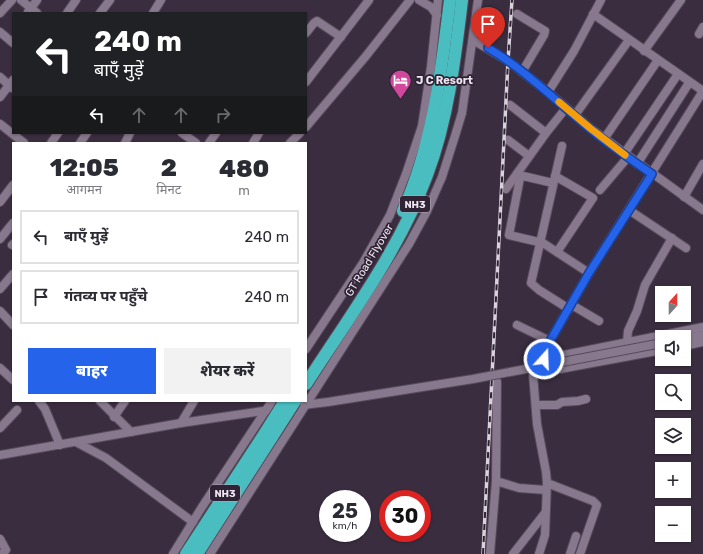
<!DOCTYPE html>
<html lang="hi">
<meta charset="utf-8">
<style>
body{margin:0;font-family:Rubik,"Noto Sans Devanagari",sans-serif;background:#f2f2f3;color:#2b2b33;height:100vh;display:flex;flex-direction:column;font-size:15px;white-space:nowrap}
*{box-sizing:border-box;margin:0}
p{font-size:13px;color:#7c7c81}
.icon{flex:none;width:22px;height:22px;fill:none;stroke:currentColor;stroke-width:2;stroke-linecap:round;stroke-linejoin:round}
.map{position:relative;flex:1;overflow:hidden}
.side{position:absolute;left:12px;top:142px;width:295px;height:260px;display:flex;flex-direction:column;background:#fff;border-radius:0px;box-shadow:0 1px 3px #0004}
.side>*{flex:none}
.hud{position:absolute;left:12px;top:12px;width:295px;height:122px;border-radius:0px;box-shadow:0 1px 3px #0004;background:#202124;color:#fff;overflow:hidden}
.needle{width:26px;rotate:21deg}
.buttons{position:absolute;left:655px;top:286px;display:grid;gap:8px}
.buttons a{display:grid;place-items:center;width:36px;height:36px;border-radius:0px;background:#fff;box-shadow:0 1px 3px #0004;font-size:20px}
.speed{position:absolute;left:319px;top:490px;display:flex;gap:8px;font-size:20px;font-weight:700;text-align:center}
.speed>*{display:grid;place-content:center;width:52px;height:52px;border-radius:50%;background:#fff;box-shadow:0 1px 3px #0004;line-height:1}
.speed small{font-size:10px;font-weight:400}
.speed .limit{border:6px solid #d22;background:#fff;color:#111}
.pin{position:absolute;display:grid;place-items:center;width:34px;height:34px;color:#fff;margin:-41px -17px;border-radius:50% 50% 50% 0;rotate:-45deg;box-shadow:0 0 4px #0007}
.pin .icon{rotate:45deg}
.me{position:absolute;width:44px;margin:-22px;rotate:20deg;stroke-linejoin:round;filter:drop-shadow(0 0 3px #0008)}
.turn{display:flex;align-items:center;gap:14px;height:84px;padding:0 16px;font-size:18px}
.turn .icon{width:52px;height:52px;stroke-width:2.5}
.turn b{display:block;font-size:28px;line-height:34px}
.lanes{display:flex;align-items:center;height:38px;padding:0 16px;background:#0003;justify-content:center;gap:20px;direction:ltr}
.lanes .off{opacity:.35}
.eta{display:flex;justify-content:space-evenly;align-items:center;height:68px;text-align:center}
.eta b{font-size:24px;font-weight:800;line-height:28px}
.button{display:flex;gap:8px;margin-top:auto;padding:8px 16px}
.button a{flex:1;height:46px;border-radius:0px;background:#2563eb;color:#fff;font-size:16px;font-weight:800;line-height:46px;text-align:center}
.button a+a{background:#f2f2f3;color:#2b2b33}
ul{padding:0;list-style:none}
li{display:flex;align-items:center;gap:12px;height:54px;margin:0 8px 6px;padding:0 8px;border:2px solid #e1e1e2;border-radius:0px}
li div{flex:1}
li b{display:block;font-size:15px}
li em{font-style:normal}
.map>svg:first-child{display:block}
</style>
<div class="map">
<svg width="703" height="554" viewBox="0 0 703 554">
<rect width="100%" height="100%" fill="#3a2d3f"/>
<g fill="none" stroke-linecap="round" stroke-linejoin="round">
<defs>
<g id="minor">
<path d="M21 0 37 13"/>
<path d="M419 0 431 7 437 15"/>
<path d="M28 12 37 0"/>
<path d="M0 13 12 0"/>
<path d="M67 13 76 0"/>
<path d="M100 13 110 0"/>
<path d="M153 13 161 0"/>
<path d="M517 14 545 31 544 35 522 72"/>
<path d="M593 14 703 91"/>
<path d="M0 32 13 43"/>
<path d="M306 33 314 23 317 21 341 37"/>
<path d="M699 34 703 27"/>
<path d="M473 40 508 61 548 92 590 128 703 210"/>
<path d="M644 51 681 0"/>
<path d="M0 77 12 88"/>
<path d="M306 82 369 0"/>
<path d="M703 91 589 273 550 341 544 359 703 327"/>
<path d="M548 92 574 51 601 0"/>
<path d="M0 97 13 80"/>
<path d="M510 105 546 133"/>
<path d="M575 115 629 40"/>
<path d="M0 124 24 143"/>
<path d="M306 127 366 56 410 0"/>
<path d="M182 133 196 143"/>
<path d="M604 139 658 60"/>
<path d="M508 140 529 156"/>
<path d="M51 143 58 133"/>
<path d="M80 143 87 133"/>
<path d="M125 143 130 133"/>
<path d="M209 143 216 133"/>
<path d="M253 143 259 133"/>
<path d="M290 143 300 133"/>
<path d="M562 146 531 283 539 290 569 309"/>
<path d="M624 154 678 74"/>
<path d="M637 164 689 83"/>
<path d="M555 176 593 198 557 252"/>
<path d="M553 183 523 176 520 178 509 235 543 243 589 273"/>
<path d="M506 189 546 133 566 108"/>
<path d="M600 190 628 157"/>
<path d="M684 197 703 164"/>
<path d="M0 202 13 185"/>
<path d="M629 210 686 248"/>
<path d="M0 239 13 223"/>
<path d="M12 245 13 244"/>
<path d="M0 289 13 274"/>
<path d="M572 305 599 321"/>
<path d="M0 311 13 325"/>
<path d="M517 325 550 341"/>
<path d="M684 339 703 335"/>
<path d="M627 342 628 331 637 311 645 285 672 238"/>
<path d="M684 346 703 342"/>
<path d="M306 349 363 263 390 215 406 174 422 126 431 67 438 0"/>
<path d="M0 368 13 380"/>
<path d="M39 401 45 409 60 445"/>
<path d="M100 401 131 432"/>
<path d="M303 405 328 402"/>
<path d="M536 405H557L562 402 578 401 586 399"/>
<path d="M114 417 125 401"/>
<path d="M181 423 194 401"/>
<path d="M0 428 17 410"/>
<path d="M76 442 106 458 193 522"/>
<path d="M0 455 181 423 283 408"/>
<path d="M496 481 519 488 546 490"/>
<path d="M547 483 593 501 597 505 580 554"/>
<path d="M0 539 6 550 2 554"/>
<path d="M173 554 202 507 272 401"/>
<path d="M210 554 409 244 427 211 442 177 455 136 462 113 478 0"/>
<path d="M490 554 496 481 497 382"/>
<path d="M513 554 545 513"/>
<path d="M539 554 545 535 547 483 546 472 537 424 533 374 662 350"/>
<path d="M570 554 576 536"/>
</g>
<g id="highway">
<path d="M403 211C433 143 441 74 450 0"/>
<path d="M306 384C349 317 399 251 427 175 448 119 455 59 462 0"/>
<path d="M186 554 265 433"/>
<path d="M197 554 272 437"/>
</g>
</defs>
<use href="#minor" stroke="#564b5b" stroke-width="10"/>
<use href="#highway" stroke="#564b5b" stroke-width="14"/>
<use href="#minor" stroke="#87788d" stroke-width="8"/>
<use href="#highway" stroke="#49bdbf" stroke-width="12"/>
<defs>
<path id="rail" d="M483 554 508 61 512 0"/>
</defs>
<use href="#rail" stroke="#d9d1dc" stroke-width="3.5"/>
<use href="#rail" stroke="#302335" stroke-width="2" stroke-dasharray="6" stroke-linecap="butt"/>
<defs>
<path id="minor-bridge" d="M328 402 473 379 662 343"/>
<g id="highway-bridge">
<path d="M265 433 285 401"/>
<path d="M272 437 295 401"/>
</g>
</defs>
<use href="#minor-bridge" stroke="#564b5b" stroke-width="10" stroke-linecap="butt"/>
<use href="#highway-bridge" stroke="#564b5b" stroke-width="14" stroke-linecap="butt"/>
<use href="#minor-bridge" stroke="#87788d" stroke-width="8"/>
<use href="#highway-bridge" stroke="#49bdbf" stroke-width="12"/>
</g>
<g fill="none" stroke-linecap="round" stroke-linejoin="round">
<defs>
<path id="route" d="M488 48C524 69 555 100 588 127 608 144 630 159 652 174L589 273 550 341 544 359"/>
</defs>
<use href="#route" stroke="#184099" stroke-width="10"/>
<use href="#route" stroke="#2563eb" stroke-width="7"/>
<path stroke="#f59e0b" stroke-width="7" d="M559 102 590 128 625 155"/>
</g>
<defs>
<symbol id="hotel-pin" viewBox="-11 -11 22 30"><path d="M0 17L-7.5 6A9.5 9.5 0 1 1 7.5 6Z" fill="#d1479c" stroke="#302335"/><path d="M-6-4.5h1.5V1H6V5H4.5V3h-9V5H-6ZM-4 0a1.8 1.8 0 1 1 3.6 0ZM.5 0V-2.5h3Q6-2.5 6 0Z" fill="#fff"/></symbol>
</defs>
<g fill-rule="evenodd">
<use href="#hotel-pin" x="388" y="68" width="25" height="34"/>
</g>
<g text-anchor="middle" stroke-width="3.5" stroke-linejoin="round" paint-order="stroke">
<g fill="#302335" stroke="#b4abb8" stroke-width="1">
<rect x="400" y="196" width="30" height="16" rx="3"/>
<rect x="210" y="485" width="30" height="16" rx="3"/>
</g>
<g font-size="10" font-weight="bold" fill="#ede5f0">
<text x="415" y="208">NH3</text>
<text x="225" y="497">NH3</text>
</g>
<g font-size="11" font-weight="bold" fill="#ede5f0" stroke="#302335" text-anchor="start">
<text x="416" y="84">J C Resort</text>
</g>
<g font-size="11" fill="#ede5f0" stroke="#302335">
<text transform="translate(369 260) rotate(-59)" y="4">GT Road Flyover</text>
</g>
</g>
</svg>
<div class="buttons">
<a><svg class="needle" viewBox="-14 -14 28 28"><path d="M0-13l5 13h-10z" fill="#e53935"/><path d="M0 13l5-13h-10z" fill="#7c7c81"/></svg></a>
<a><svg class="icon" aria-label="sound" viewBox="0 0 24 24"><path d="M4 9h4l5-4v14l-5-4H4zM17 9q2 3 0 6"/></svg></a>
<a><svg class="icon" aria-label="search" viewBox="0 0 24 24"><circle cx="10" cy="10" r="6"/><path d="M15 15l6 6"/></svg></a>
<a><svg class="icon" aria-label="layers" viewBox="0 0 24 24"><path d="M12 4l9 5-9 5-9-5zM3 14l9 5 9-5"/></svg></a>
<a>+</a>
<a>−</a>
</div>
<div class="speed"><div>25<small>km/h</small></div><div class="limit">30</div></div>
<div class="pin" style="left:488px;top:48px;background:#d93025"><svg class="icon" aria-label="arrive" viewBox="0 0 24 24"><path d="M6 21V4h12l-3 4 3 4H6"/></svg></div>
<svg class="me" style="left:544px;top:359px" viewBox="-20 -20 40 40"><circle r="17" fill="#2563eb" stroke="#fff" stroke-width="3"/><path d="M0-11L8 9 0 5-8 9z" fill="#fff"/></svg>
<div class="hud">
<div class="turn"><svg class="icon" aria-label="left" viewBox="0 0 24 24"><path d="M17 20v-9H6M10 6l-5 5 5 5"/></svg><div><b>240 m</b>बाएँ मुड़ें</div></div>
<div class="lanes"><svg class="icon" aria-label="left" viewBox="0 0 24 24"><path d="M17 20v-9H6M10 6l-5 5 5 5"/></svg><svg class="icon off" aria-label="ahead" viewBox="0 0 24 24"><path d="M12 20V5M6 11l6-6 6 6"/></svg><svg class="icon off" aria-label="ahead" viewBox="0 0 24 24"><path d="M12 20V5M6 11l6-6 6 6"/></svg><svg class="icon off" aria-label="right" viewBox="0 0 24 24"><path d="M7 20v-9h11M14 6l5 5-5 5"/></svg></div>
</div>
<section class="side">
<div class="eta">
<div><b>12:05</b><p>आगमन</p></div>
<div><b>2</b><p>मिनट</p></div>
<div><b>480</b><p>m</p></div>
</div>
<ul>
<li><svg class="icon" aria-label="left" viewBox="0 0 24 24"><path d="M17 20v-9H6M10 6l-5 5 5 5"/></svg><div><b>बाएँ मुड़ें</b></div><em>240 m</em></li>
<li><svg class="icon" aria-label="arrive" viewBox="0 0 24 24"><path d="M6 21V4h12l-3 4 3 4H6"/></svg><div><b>गंतव्य पर पहुँचे</b></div><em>240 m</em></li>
</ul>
<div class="button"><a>बाहर</a><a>शेयर करें</a></div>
</section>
</div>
